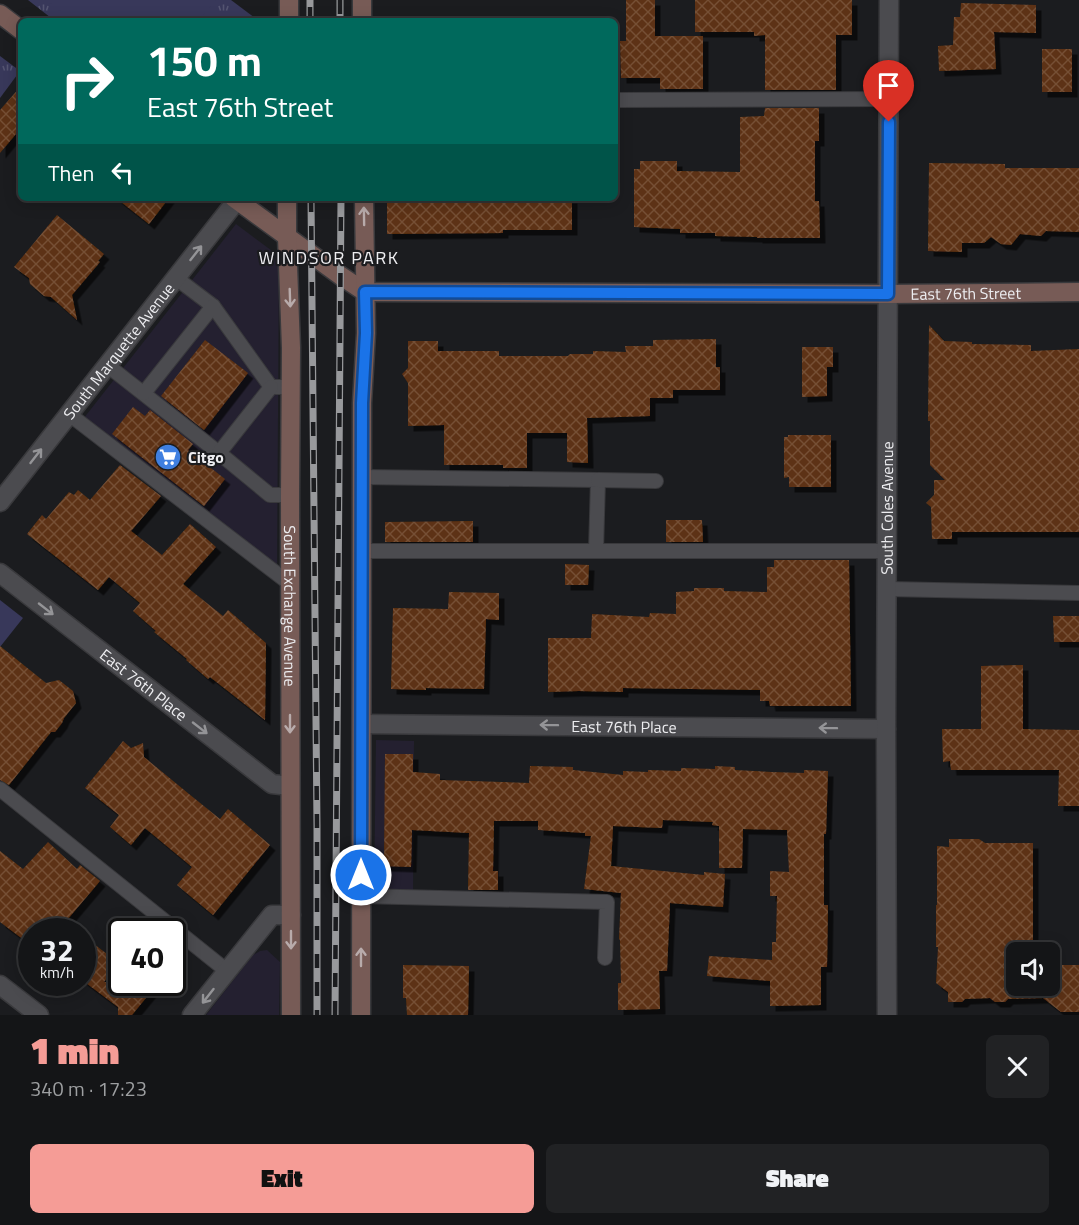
<!DOCTYPE html>
<meta charset="utf-8">
<style>
body{margin:0;font-family:"Titillium Web",sans-serif;background:#212224;color:#f1f3f6;height:100vh;display:flex;flex-direction:column;font-size:22px;white-space:nowrap}
*{box-sizing:border-box;margin:0}
p{font-size:20px;color:#9d9fa1}
.icon{flex:none;width:33px;height:33px;fill:none;stroke:currentColor;stroke-width:2;stroke-linecap:round;stroke-linejoin:round}
.map{position:relative;height:1015px;overflow:hidden}
.details{display:flex;flex-direction:column;background:#141517;flex:1}
.details>*{flex:none}
.banner{position:absolute;left:18px;top:18px;width:600px;height:183px;border-radius:9px;box-shadow:0 3px 15px #0003,0 0 0 2px #333436;background:#00695c;color:#fff;overflow:hidden}
.tools{position:absolute;left:1006px;top:942px;display:grid;gap:12px}
.tools a{display:grid;place-items:center;width:54px;height:54px;border-radius:9px;background:#141517;box-shadow:0 3px 15px #0003,0 0 0 2px #333436;font-size:30px}
.speed{position:absolute;left:18px;top:918px;display:flex;gap:12px;font-size:30px;font-weight:700;text-align:center}
.speed>*{display:grid;place-content:center;width:78px;height:78px;border-radius:50%;background:#141517;box-shadow:0 3px 15px #0003,0 0 0 2px #333436;line-height:1}
.speed small{font-size:15px;font-weight:400}
.speed .limit{border:3px solid #111;border-radius:9px;background:#fff;color:#111}
.pin{position:absolute;display:grid;place-items:center;width:51px;height:51px;color:#fff;margin:-62px -26px;border-radius:50% 50% 50% 0;rotate:-45deg;box-shadow:0 0 6px #0007}
.pin .icon{rotate:45deg}
.me{position:absolute;width:66px;margin:-33px;rotate:0deg;stroke-linejoin:round;filter:drop-shadow(0 0 4px #0008)}
.turn{display:flex;align-items:center;gap:21px;height:126px;padding:0 30px;font-size:27px}
.turn .icon{width:78px;height:78px;stroke-width:2.5}
.turn b{display:block;font-size:42px;line-height:51px}
.then{display:flex;align-items:center;height:57px;padding:0 30px;background:#0003;gap:12px;font-size:22px}
.round{display:grid;place-items:center;flex:none;width:63px;height:63px;border-radius:9px;background:#212224}
.head{display:flex;align-items:center;justify-content:space-between;height:102px;padding:0 30px}
h1{font-size:36px;font-weight:800;line-height:45px;color:#f59c96}
.cta{display:flex;gap:12px;margin-top:auto;padding:12px 30px}
.cta a{flex:1;height:69px;border-radius:9px;background:#f59c96;color:#111;font-size:24px;font-weight:800;line-height:69px;text-align:center}
.cta a+a{background:#212224;color:#f1f3f6}
.map>svg:first-child{display:block}
</style>
<div class="map">
<svg width="1079" height="1015" viewBox="0 0 1079 1015">
<defs>
<pattern id="grass-tufts" width="24" height="20" patternUnits="userSpaceOnUse" patternTransform="scale(1.5)"><rect width="24" height="20" fill="#38385a"/><path d="M3 7l-1-3M5 7V3M7 7l1-3M15 17l-1-3M17 17v-4M19 17l1-3" fill="none" stroke="#555572"/></pattern>
<pattern id="building-cross-hatch" width="8" height="8" patternUnits="userSpaceOnUse" patternTransform="scale(1.5)"><rect width="8" height="8" fill="#5d3112"/><path d="M0 0l8 8M0 8l8-8" fill="none" stroke="#754f35"/></pattern>
<filter id="shadow"><feDropShadow dx="5.5" dy="5.5" stdDeviation="0" flood-color="#0009"/></filter>
</defs>
<rect width="100%" height="100%" fill="#1b1c1f"/>
<g fill="#242030">
<path d="M236 224 279 256 277 574 80 423Z"/>
<path d="M376 740 414 741 413 897 374 896Z"/>
<path d="M267 950 280 962 279 1015H206L253 955 260 951Z"/>
</g>
<g fill="url(#grass-tufts)">
<path d="M28 0H231L259 21H55Z"/>
<path d="M0 56 20 71 0 98Z"/>
</g>
<g fill="#38385a">
<path d="M46 0H216L198 21H73Z"/>
<path d="M0 600 23 618 0 647Z"/>
</g>
<g fill="url(#building-cross-hatch)" filter="url(#shadow)">
<path d="M626 0H655V36H703V89H660V78H621L620 41H626Z"/>
<path d="M695 0H852V35H836V90H765V35L754 36V32H695Z"/>
<path d="M961 3 1036 5V33L994 32 996 69 939 71 938 46 953 45 954 17H960Z"/>
<rect x="1042" y="49" width="30" height="43"/>
<path d="M21 86V128L0 153V110Z"/>
<path d="M765 108H819V141H815V201H819L820 238H757V237L715 236V233H680V229L634 227V169H640V161H677V171L740 172V117L764 116Z"/>
<path d="M929 163 1005 164V168H1079V232L1046 231 1041 236 1020 234 1011 245 1001 244 991 237 984 243H962V252L928 251Z"/>
<path d="M116 198H169L149 224Z"/>
<path d="M387 198H572V230H503V233L387 234Z"/>
<path d="M57 215 104 254 98 261 100 262 72 295 77 320 51 297 44 296 30 284 29 278 14 267Z"/>
<path d="M929 325 944 341 972 342V344L1031 345V351L1079 349V532H952V539H932L931 507 926 503 934 495V480H945L930 465V421H928Z"/>
<path d="M716 339V367H720V390H673V398H650V416L587 418 588 463 567 462V433H527V468H503V465H444V425L408 426V383L402 374 408 368V341H438V351H499V356H568L570 354H593V351L626 352 625 346H653V340Z"/>
<path d="M205 340 248 373 204 430 161 396Z"/>
<path d="M802 347H833V367H827V396L802 397Z"/>
<path d="M133 407 145 416 150 410 193 444 188 450 225 479 204 506 112 434Z"/>
<path d="M788 435H831V487H789V477L784 478V437H788Z"/>
<path d="M120 465 161 496 131 531 162 555 190 524 216 547 183 584 223 616 228 610 266 643 265 720 210 677 208 679 186 660 187 659 154 632 156 631 133 611 140 603 109 577 98 590 27 534 42 515 46 519 69 492 74 495 78 490 90 500Z"/>
<path d="M666 520H702L703 542H666Z"/>
<path d="M473 521V542H385V522Z"/>
<path d="M774 560H849L851 706H770L769 701H760V690L623 688V692L579 691 548 692V638H591L592 614 649 617 650 613 676 614V592L694 591V588H724V591L767 592V567H774Z"/>
<path d="M565 564 589 565 588 585H565Z"/>
<path d="M449 592 499 593V620L486 619 484 689 426 688V690L391 689 393 608 448 609Z"/>
<path d="M1053 616H1079V642H1054Z"/>
<path d="M0 646 46 683 59 680 73 691 76 703 64 718 62 723 55 732H51L9 785 0 780Z"/>
<path d="M1023 665V729L1079 730V806H1058L1059 770H951L950 761 943 762 942 729H981V666Z"/>
<path d="M123 741 131 748 143 743 144 757 189 794 220 819 228 809 270 845 213 915 177 885 192 867 145 828 131 845 110 827 119 815 85 788Z"/>
<path d="M385 754H413V772L440 774V780L529 783 530 766 573 767V770L623 775V771L648 772V770L681 771V768L715 769V766L735 767V770L771 772 804 773V770L828 771 826 834H824V905H828L827 967H821V1005L770 1006V981L707 976 709 956 772 960V942H776L777 896H770V871L789 872 787 830 743 829 742 868H719V826L712 825 713 822 663 820 662 828 613 826 611 866 704 875V872L725 874 723 907 670 903 667 971H659L660 1009 618 1010V983H621L620 940 619 939 621 893 584 889 591 836H585V833L538 830V821H494L493 871H498V890H468L469 833 412 830 411 867 384 866Z"/>
<path d="M949 839H979L985 843H1033V952H1017V986H1050V965H1079V1012H1061L1043 998 1008 999 1005 1002H995L990 998 965 999 962 1002H948V992L936 983 938 947H936V905H937V846L949 847Z"/>
<path d="M48 842 77 869 80 865 100 881 67 920 82 932H32V946L0 922V851L23 869Z"/>
<path d="M82 935 119 963 104 982H159L132 1015H118V1007L82 980Z"/>
<path d="M403 965 469 966 468 1015H407L406 998H403Z"/>
</g>
<g fill="none" stroke-linecap="round" stroke-linejoin="round">
<defs>
<g id="lane">
<path d="M615 100 889 99"/>
<path d="M176 278 213 306 271 387H290"/>
<path d="M107 365 219 453"/>
<path d="M271 387 219 453 270 495H290"/>
<path d="M144 393 213 306"/>
<path d="M69 414 289 583"/>
<path d="M362 477 598 480 596 551"/>
<path d="M598 480 656 481"/>
<path d="M361 551H887"/>
<path d="M888 589 1079 593"/>
<path d="M0 789 227 971"/>
<path d="M361 896 607 902 605 958"/>
</g>
<g id="street">
<path id="s1" d="M0 502 237 200"/>
<path id="s2" d="M0 573 272 784 290 786"/>
<path id="s3" d="M362 724 886 729"/>
<path d="M0 985 39 1015"/>
<path d="M192 1015 272 915H291"/>
<path id="s4" d="M887 1015 886 729 889 0"/>
</g>
<g id="secondary">
<path d="M362 0V21"/>
<path d="M0 14 21 30"/>
<path d="M289 21V0"/>
<path id="s5" d="M234 198 341 276 365 292 888 294 1079 292"/>
<path id="s6" d="M287 198V237L291 348 290 495 291 1015"/>
<path d="M361 1015 362 403 366 333 364 198"/>
</g>
</defs>
<use href="#lane" stroke="#39393c" stroke-width="16"/>
<use href="#street" stroke="#39393c" stroke-width="21"/>
<use href="#secondary" stroke="#39393c" stroke-width="21"/>
<use href="#lane" stroke="#4b4b4f" stroke-width="14"/>
<use href="#street" stroke="#4b4b4f" stroke-width="18"/>
<use href="#secondary" stroke="#775b56" stroke-width="18"/>
<defs>
<g id="rail">
<path d="M340 0V21"/>
<path d="M310 21V0"/>
<path d="M311 198 317 825V1015"/>
<path d="M335 1015 341 198"/>
</g>
</defs>
<use href="#rail" stroke="#98999c" stroke-width="7"/>
<use href="#rail" stroke="#1b1c1f" stroke-width="4.5" stroke-dasharray="14" stroke-linecap="butt"/>
</g>
<defs><path id="oneway-shaft" d="M-6 0H5M1.5-3L5.5 0L1.5 3" fill="none" stroke-width="1.6" stroke-linecap="round" stroke-linejoin="round" transform="scale(1.5)"/></defs>
<g stroke="#b8abab">
<use href="#oneway-shaft" transform="translate(364 216) rotate(-91)"/>
<use href="#oneway-shaft" transform="translate(290 298) rotate(88)"/>
<use href="#oneway-shaft" transform="translate(290 724) rotate(90)"/>
<use href="#oneway-shaft" transform="translate(291 940) rotate(90)"/>
<use href="#oneway-shaft" transform="translate(361 957) rotate(-90)"/>
</g>
<g stroke="#949497">
<use href="#oneway-shaft" transform="translate(196 253) rotate(-52)"/>
<use href="#oneway-shaft" transform="translate(36 456) rotate(-52)"/>
<use href="#oneway-shaft" transform="translate(46 609) rotate(38)"/>
<use href="#oneway-shaft" transform="translate(549 725) rotate(-179)"/>
<use href="#oneway-shaft" transform="translate(200 728) rotate(38)"/>
<use href="#oneway-shaft" transform="translate(828 728) rotate(-179)"/>
<use href="#oneway-shaft" transform="translate(208 996) rotate(128)"/>
</g>
<g fill="none" stroke-linecap="round" stroke-linejoin="round">
<defs>
<path id="route" d="M361 875 362 403 366 333 365 292 888 294 889 122"/>
</defs>
<use href="#route" stroke="#114b97" stroke-width="15"/>
<use href="#route" stroke="#1a73e8" stroke-width="10"/>
</g>
<defs>
<symbol id="supermarket-disc" viewBox="-11 -11 22 22"><circle r="9.5" fill="#3f7fe0" stroke="#1b1c1f"/><path d="M-6-5.5h2.5l.6 2H6L4.5 2H-2.5L-4.4-4H-6ZM-1.5 3.2a1.3 1.3 0 1 0 .1 0ZM3 3.2a1.3 1.3 0 1 0 .1 0Z" fill="#fff"/></symbol>
</defs>
<g fill-rule="evenodd">
<use href="#supermarket-disc" x="153" y="442" width="30" height="30"/>
</g>
<g text-anchor="middle" stroke-width="4.5" stroke-linejoin="round" paint-order="stroke">
<g font-size="16" fill="#ededf0" stroke="#1b1c1f">
<text dy="6" stroke="none"><textPath href="#s5" startOffset="762">East 76th Street</textPath></text>
<text dy="6" stroke="none"><textPath href="#s1" startOffset="192">South Marquette Avenue</textPath></text>
<text dy="6" stroke="none"><textPath href="#s4" startOffset="507">South Coles Avenue</textPath></text>
<text dy="6" stroke="none"><textPath href="#s6" startOffset="408">South Exchange Avenue</textPath></text>
<text dy="6" stroke="none"><textPath href="#s2" startOffset="182">East 76th Place</textPath></text>
<text dy="6" stroke="none"><textPath href="#s3" startOffset="262">East 76th Place</textPath></text>
</g>
<g font-size="16" font-weight="bold" fill="#ededf0" stroke="#1b1c1f" text-anchor="start">
<text x="188" y="463">Citgo</text>
</g>
<g font-size="18" letter-spacing="1.5" fill="#ededf0" stroke="#1b1c1f">
<text x="329" y="264">WINDSOR PARK</text>
</g>
</g>
</svg>
<div class="tools">
<a><svg class="icon" aria-label="sound" viewBox="0 0 24 24"><path d="M4 9h4l5-4v14l-5-4H4zM17 9q2 3 0 6"/></svg></a>
</div>
<div class="speed"><div>32<small>km/h</small></div><div class="limit">40</div></div>
<div class="pin" style="left:889px;top:122px;background:#d93025"><svg class="icon" aria-label="arrive" viewBox="0 0 24 24"><path d="M6 21V4h12l-3 4 3 4H6"/></svg></div>
<svg class="me" style="left:361px;top:875px" viewBox="-20 -20 40 40"><circle r="17" fill="#1a73e8" stroke="#fff" stroke-width="3"/><path d="M0-11L8 9 0 5-8 9z" fill="#fff"/></svg>
<div class="banner">
<div class="turn"><svg class="icon" aria-label="right" viewBox="0 0 24 24"><path d="M7 20v-9h11M14 6l5 5-5 5"/></svg><div><b>150 m</b>East 76th Street</div></div>
<div class="then">Then<svg class="icon" aria-label="left" viewBox="0 0 24 24"><path d="M17 20v-9H6M10 6l-5 5 5 5"/></svg></div>
</div>
</div>
<section class="details">
<div class="head"><div><h1>1 min</h1><p>340 m · 17:23</p></div><a class="round"><svg class="icon" aria-label="close" viewBox="0 0 24 24"><path d="M6 6l12 12M18 6L6 18"/></svg></a></div>
<div class="cta"><a>Exit</a><a>Share</a></div>
</section>
